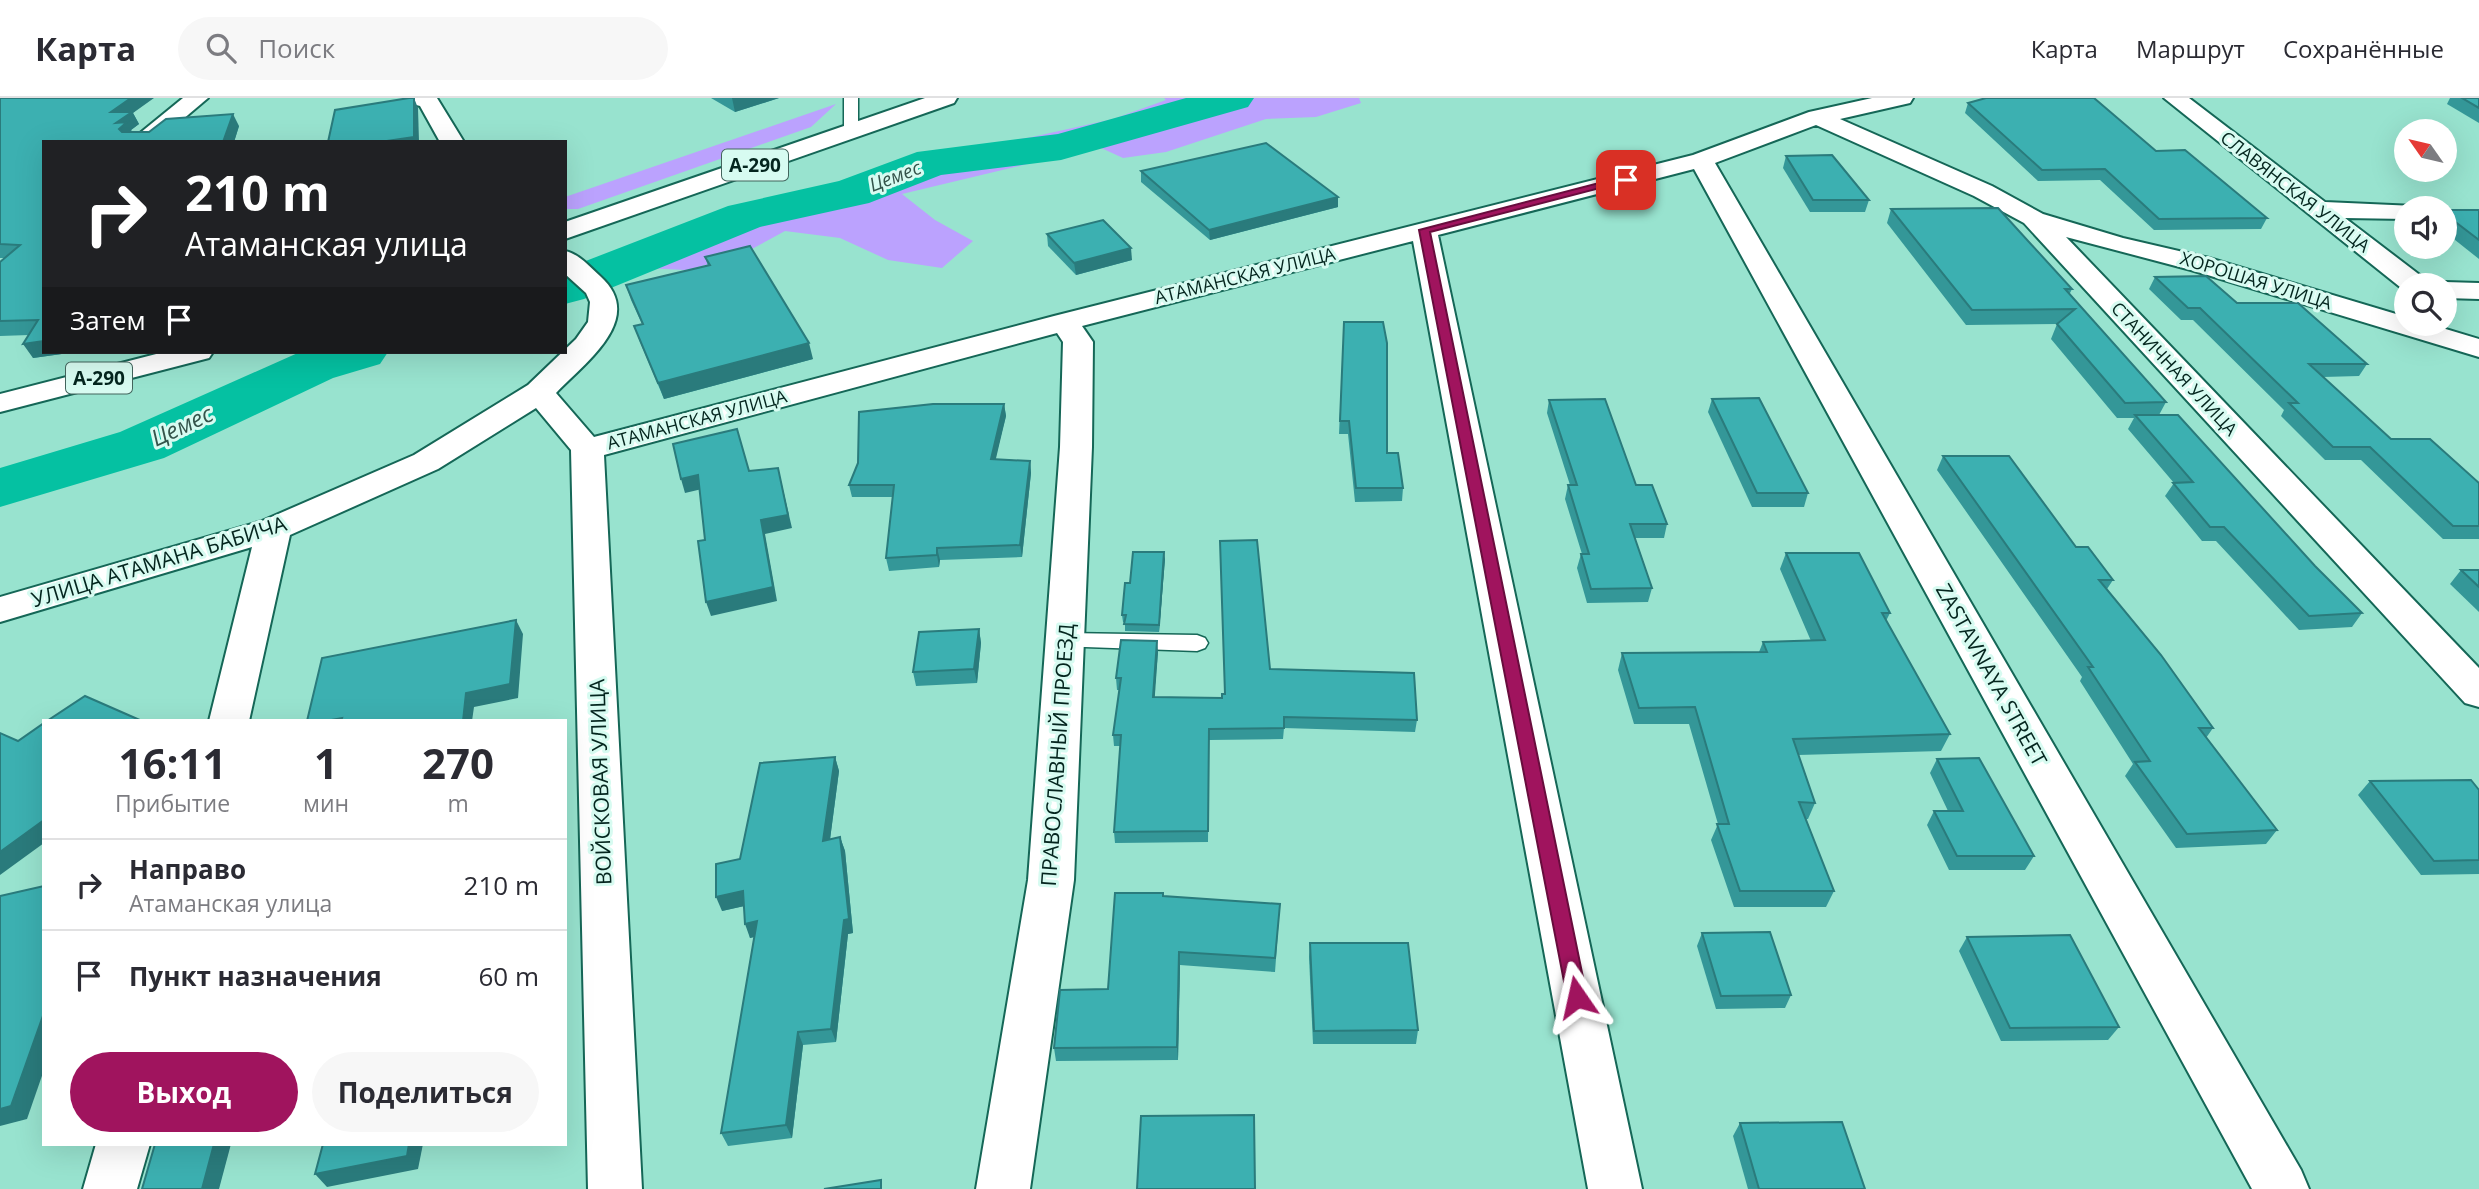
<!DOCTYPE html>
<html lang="ru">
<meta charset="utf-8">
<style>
body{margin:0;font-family:"Open Sans",sans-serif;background:#f7f7f7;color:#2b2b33;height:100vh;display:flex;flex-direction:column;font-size:26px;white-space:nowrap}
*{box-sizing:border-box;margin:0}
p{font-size:23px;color:#7c7c81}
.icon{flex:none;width:38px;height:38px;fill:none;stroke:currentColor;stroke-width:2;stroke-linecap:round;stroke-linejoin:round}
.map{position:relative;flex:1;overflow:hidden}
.side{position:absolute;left:42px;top:621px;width:525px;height:427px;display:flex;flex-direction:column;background:#fff;border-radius:0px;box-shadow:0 7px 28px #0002}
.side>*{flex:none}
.banner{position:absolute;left:42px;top:42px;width:525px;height:214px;border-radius:0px;box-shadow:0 7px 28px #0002;background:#202124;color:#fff;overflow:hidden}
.needle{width:46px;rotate:304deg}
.fabs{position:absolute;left:2394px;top:21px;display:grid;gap:14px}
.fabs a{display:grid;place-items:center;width:63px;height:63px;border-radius:50%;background:#fff;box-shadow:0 7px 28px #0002;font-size:35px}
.pin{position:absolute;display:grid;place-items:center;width:60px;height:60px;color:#fff;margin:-30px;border-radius:14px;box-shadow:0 4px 10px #0006}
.me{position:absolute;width:77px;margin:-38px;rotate:349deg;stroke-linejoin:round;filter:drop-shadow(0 0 5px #0008)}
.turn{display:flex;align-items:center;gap:24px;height:147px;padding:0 28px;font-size:32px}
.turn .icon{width:91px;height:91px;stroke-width:2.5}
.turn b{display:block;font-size:49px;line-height:60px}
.then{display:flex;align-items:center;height:66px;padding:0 28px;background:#0003;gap:14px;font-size:26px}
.eta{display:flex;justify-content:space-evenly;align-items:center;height:119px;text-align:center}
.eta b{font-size:42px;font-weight:700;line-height:49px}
.button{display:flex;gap:14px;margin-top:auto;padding:14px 28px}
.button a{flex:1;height:80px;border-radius:42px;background:#a0145e;color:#fff;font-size:28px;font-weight:700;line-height:80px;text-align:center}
.button a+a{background:#f7f7f7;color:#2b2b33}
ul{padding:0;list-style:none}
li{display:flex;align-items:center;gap:21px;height:91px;padding:0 28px;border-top:2px solid #e1e1e2}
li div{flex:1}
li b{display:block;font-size:26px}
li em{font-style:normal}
header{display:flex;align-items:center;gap:42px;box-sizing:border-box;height:98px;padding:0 35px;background:#fff;border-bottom:2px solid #e1e1e2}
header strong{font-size:33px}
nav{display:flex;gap:38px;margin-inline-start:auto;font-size:24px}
.search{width:490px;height:63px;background:#f7f7f7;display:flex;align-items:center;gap:18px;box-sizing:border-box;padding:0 24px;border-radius:38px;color:#7c7c81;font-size:26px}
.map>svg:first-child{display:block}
</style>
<header>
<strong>Карта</strong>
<div class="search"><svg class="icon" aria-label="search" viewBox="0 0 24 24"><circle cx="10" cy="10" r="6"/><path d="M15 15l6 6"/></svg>Поиск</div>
<nav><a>Карта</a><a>Маршрут</a><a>Сохранённые</a></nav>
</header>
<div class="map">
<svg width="2479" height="1091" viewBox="0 0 2479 1091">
<rect width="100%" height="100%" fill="#98e3cf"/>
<g fill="#bba2fe">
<path d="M1164 0H1359L1361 5 1316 19 1266 21 1166 54 1123 60 1099 49 902 96 935 122 973 143 942 170 888 162 840 140 785 133 737 159 686 172 644 170 639 155 648 140 958 52 1032 39 1113 21 1166 2Z"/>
<path d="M836 6 811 29 578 111H565V99Z"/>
</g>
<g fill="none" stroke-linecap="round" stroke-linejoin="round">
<g fill="#05c1a2" fill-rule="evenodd">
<path d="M1186 0H1254L1248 9 1061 62 941 77 869 105 760 129 584 201 565 206V171L728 108 839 83 917 54 1058 36Z"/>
<path d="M300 254H388L380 266 333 280 164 360 0 409V370L120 334Z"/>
</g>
<defs>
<g id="service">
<path d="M844 0H858V33L851 37 844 33Z"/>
<path d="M1065 535 1197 537 1205 540 1208 545 1205 550 1197 553 1057 548 1054 543 1057 538Z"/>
</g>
<g id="minor">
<path d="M183 0H208L156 44H129Z"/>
<path d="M406 0H437L464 44H440L420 8 409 5Z"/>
<path d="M1872 0H1913L1910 5 1840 21 1992 88 2043 116 2123 140 2209 160 2406 219V226H2429L2479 241V259L2191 172 2066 139 2479 570V609L2465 605 2024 125 1974 98 1816 27 1715 65 2301 1072 2309 1091H2252L1694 71 1438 137 1642 1091H1588L1413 143 1082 228 1093 244 1092 349 1074 782 1030 1091H976L1028 782 1060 349 1063 244 1057 235 604 357 642 1091H588L571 352 536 310 438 371 290 437 249 623H209L252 449 0 524V499L262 423 414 357 528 287 576 241 588 224 590 204 586 195 565 176V153C579 156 589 168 600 178 647 220 586 264 556 295L594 339 1054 218 1693 57 1809 14Z"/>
<path d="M2164 0H2189L2325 104 2415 108 2417 110H2406V121L2345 120 2425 181 2429 187H2406L2405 193Z"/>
<path d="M2445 184 2479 185V201L2445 200V187H2434Z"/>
<path d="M96 1046H150L137 1091H83Z"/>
</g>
<g id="trunk">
<path d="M925 0H957L954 5 565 141V124Z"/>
<path d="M164 254H213L209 260 0 314V296Z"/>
</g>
</defs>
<use href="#service" stroke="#156757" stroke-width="3"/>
<use href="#minor" stroke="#156757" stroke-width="4"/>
<use href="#trunk" stroke="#156757" stroke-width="4"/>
<use href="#service" fill="#fff" fill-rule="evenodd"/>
<use href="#minor" fill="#fff" fill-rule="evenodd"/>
<use href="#trunk" fill="#fff" fill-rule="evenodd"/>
</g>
<g fill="#349798">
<path d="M0 0 133 15 139 26 131 32 132 34H149L239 28 234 44H44V254H76L33 260 29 237 0 238V164L5 160H0Z"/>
<path d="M711 0H779L735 14Z"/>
<path d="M2450 0H2479V25L2447 6Z"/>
<path d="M1968 5 2267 120 2261 131 2154 132 2100 82 2038 83 1965 15Z"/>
<path d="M1786 58 1869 102 1865 114H1810L1783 70Z"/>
<path d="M1141 73 1338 99V109L1210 142 1141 84Z"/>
<path d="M1891 111 2072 191 2069 197 2166 304 2159 317 2362 515 2352 529 2299 532 2216 443H2202L2165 398 2174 385 2128 331 2134 320H2117L2051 241 2057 226 1966 227 1887 125Z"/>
<path d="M2445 112H2479V161L2445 134Z"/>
<path d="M1047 136 1132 162 1076 177 1048 148Z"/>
<path d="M705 159 813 261 664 301 640 244 634 228 642 226 631 202 626 187 708 168Z"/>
<path d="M2155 179 2237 205 2367 266 2359 278 2323 279 2391 341 2479 385V441H2443L2361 362H2325L2281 318 2284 312 2193 222H2181L2149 191Z"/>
<path d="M1344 224 1387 355 1403 390 1402 403 1355 404 1348 336H1339Z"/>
<path d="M1712 301 1808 395 1804 409H1752L1708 314Z"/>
<path d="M1549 302 1636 387 1667 426 1664 440H1635L1652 490 1648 504 1587 505 1577 470 1581 456H1582L1565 401 1568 387H1570L1547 315Z"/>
<path d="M1004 306 1006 318 995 361 1030 363 1031 375 1022 459 940 462 939 469 889 473 886 460 893 399H852L849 387Z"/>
<path d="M1943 358 2076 449 2113 482 2107 491 2213 630 2206 640 2277 732 2266 746 2176 750 2125 678 2133 666 2080 583 2082 579 1937 372Z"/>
<path d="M1786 455 1890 515 1886 523 1950 636 1941 653 1798 657 1815 705 1808 721H1806L1834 793 1826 809H1734L1711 742 1718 726 1689 626H1634L1618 572 1622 555 1759 554 1763 544 1811 543 1780 471Z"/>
<path d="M1165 461 1159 534 1125 533V524H1123L1122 517 1130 485Z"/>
<path d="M2461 472H2479V514L2450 486Z"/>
<path d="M979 531 981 545 977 585 916 588 913 574Z"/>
<path d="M1158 554 1154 599 1222 600 1270 571 1417 622 1415 634 1284 630 1283 641 1209 642 1208 744 1115 745 1114 734 1121 648H1114L1113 637 1120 592H1117L1116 580Z"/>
<path d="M835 659 839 673 830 741 840 739 845 753 853 835 848 836 836 944 803 947 792 1040 728 1048 721 1035 754 839 750 840 744 808 722 813 740 761Z"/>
<path d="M1937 661 2034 758 2025 772H1949L1927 727 1934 713H1948L1930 675Z"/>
<path d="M2370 683 2479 692V776L2421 777 2358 697Z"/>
<path d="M1164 798 1280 806 1275 874 1180 867 1178 962 1056 963 1054 950 1108 891Z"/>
<path d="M1702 835 1791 897 1785 910 1716 911 1697 848Z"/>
<path d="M1967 839 2119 929 2108 942 2001 943 1959 853Z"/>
<path d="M1310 845 1418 932 1416 946H1313L1309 859Z"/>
<path d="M1740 1025 1865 1091H1748L1733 1038Z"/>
</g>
<g fill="#2a7b7c">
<path d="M131 0H154L133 15 139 26 131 32 134 37 126 44 111 14Z"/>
<path d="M414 0 418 10 419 44H380Z"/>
<path d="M732 0H779L735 14Z"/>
<path d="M233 16 239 28 234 44H223Z"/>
<path d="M1338 99V109L1210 142 1209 132Z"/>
<path d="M1131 150 1132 162 1076 177 1074 165Z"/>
<path d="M44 243V254H76L33 260 23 246Z"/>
<path d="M809 245 813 261 664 301 658 285Z"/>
<path d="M1004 306 1006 318 993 373 991 361Z"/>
<path d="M1030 363 1031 375 1022 459 1020 447Z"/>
<path d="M778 370 792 430 765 436 777 503 711 518 706 504 761 422Z"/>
<path d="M698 377 702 391 685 395 681 381Z"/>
<path d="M937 450 940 462 939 469 937 457Z"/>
<path d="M1164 454 1165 461 1159 534V527Z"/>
<path d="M516 522 523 536 518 600 474 609 472 623H463L466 595Z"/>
<path d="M979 531 981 545 977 585 974 571Z"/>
<path d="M1157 543 1158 554 1154 610 1153 599Z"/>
<path d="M342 620 344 623H326Z"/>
<path d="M835 659 839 673 828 757 823 743Z"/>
<path d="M44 722V745L0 777V754Z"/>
<path d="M840 739 845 753 853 835 848 836 836 944 831 931Z"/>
<path d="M743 793 749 807 722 813 716 799Z"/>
<path d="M757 823 762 837 750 840 745 826Z"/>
<path d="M1179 854 1180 867 1178 962 1177 949Z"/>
<path d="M44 915V972L27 1021 0 1028V1011Z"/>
<path d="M798 934 803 947 792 1040 786 1027Z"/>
<path d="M214 1046H231L219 1091H202Z"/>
<path d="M409 1046H423L418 1071 327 1089 315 1076Z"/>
</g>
<g fill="#3cb0b1" stroke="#2a7b7c" stroke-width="2">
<path d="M0 0H131L111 14H132L116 25 127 24 119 31 122 34H149L166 21 233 16 223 44H44V243L23 246 38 222 0 223V164L20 147 0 146Z"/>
<path d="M409 0H414V39L380 44H328L335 12Z"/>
<path d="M1986 0H2094L2156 53 2185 52 2267 120 2159 121 2105 71 2042 72 1968 5Z"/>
<path d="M2462 0H2479V10Z"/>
<path d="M1266 45 1338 99 1209 132 1141 73Z"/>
<path d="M1832 57 1869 102H1813L1786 58Z"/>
<path d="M1998 110 2072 191H2065L2166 304 2125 305 2057 226 2075 211 1972 212 1891 111Z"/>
<path d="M2445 112H2479V142L2445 116Z"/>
<path d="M1103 122 1131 150 1074 165 1047 136Z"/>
<path d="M750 148 809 245 658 285 634 228 643 226 626 187 710 167 705 159Z"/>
<path d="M2206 178 2237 205H2298L2367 266H2309L2391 341H2430L2479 385V428H2453L2370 349H2333L2289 305H2298L2200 210H2188L2155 179Z"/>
<path d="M1344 224H1383L1387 245V355H1398L1403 390H1356L1349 323H1340Z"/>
<path d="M1759 300 1808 395H1757L1712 301Z"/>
<path d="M1605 301 1636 387H1652L1667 426H1630L1652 490 1591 491 1581 456H1589L1568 387H1577L1549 302Z"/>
<path d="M933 306H1004L991 361 1030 363 1020 447 937 450V457L886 460 894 387H849L858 365 859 314Z"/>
<path d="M2135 317H2178L2315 468 2362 515 2309 518 2224 429H2210L2173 385 2193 384Z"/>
<path d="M737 331 749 373 778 370 788 417 761 422 773 489 706 504 698 443 705 442 698 377 681 381 673 346Z"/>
<path d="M1943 358H2009L2076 449H2088L2113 482H2099L2161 557 2213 630H2199L2277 732 2187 736 2135 664 2150 663 2088 569H2093Z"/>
<path d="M1257 442 1270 571 1414 575 1417 622 1284 619V630L1209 631 1208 733 1114 734 1121 637H1113L1121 580H1116L1121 542 1157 543 1153 599 1222 600V596H1225L1220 443Z"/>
<path d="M1133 454H1164L1159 527 1124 526 1126 517H1122L1125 485H1130Z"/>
<path d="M1786 455H1859L1890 515H1882L1950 636 1793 641 1815 705 1799 704 1834 793H1740L1717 726H1729L1695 609 1639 610 1622 555 1767 554 1763 544 1825 542Z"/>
<path d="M2461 472H2479V489Z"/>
<path d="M516 522 510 586 466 595 463 623H341L342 620 326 623H307L322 560Z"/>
<path d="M979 531 974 571 913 574 919 534Z"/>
<path d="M85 598 142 623H47Z"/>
<path d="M44 625V722L0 754V635L18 643Z"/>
<path d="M835 659 823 743 840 739 849 821 844 822 831 931 798 934 786 1027 721 1035 757 823 745 826 743 793 716 799V766L740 761 760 665Z"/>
<path d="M1979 660 2034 758H1957L1934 713H1963L1937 661Z"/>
<path d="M2471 682 2479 692V762L2434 763 2370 683Z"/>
<path d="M44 788V915L11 1008 0 1011V798Z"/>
<path d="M1115 795H1163V798L1280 806 1275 860 1179 854 1177 949 1054 950 1060 892 1108 891Z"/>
<path d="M1770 834 1791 897 1721 898 1702 835Z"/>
<path d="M2070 837 2119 929 2010 930 1967 839Z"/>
<path d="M1310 845H1408L1418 932 1314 933Z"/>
<path d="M1254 1017 1255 1091H1137L1141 1018Z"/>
<path d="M1842 1024 1865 1091H1759L1740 1025Z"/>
<path d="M155 1046H214L202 1091H142Z"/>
<path d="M323 1046H409L407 1058 315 1076Z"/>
<path d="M881 1082V1091H824Z"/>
</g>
<path fill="#a0145e" stroke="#680d3d" stroke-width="2" d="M1622 79 1631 82 1430 134 1587 899 1584 906 1577 908 1570 906 1567 899 1419 132Z"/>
<g text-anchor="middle" stroke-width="6" stroke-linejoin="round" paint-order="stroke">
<g font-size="18" fill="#04251e" stroke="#d7fbf1">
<text transform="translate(2295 94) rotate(38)" y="6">СЛАВЯНСКАЯ УЛИЦА</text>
<text transform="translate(1245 178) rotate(-14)" y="6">АТАМАНСКАЯ УЛИЦА</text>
<text transform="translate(2256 183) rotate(17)" y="6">ХОРОШАЯ УЛИЦА</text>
<text transform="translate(2174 271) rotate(47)" y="6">СТАНИЧНАЯ УЛИЦА</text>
<text transform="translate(697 322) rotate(-15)" y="6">АТАМАНСКАЯ УЛИЦА</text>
</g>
<g fill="#d7fbf1" stroke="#43655d" stroke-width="2">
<rect x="722" y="51.5" width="66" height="31" rx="5"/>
<rect x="66" y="264.5" width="66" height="31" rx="5"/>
</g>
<g font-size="19" font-weight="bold" fill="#04251e">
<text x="755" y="74">А-290</text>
<text x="99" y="287">А-290</text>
</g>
<g font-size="19" font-style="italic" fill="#34544b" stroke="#d7fbf1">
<text transform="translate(895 78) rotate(-21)" y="7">Цемес</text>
</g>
<g font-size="21" fill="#04251e" stroke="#d7fbf1">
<text transform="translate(159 464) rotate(-17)" y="7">УЛИЦА АТАМАНА БАБИЧА</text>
<text transform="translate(1991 577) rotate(61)" y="7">ZASTAVNAYA STREET</text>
<text transform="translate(1058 657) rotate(-86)" y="7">ПРАВОСЛАВНЫЙ ПРОЕЗД</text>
<text transform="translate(601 684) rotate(-92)" y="7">ВОЙСКОВАЯ УЛИЦА</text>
</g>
<g font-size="23" font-style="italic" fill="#34544b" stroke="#d7fbf1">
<text transform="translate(182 328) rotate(-25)" y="8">Цемес</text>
</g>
</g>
</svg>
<div class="fabs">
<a><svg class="needle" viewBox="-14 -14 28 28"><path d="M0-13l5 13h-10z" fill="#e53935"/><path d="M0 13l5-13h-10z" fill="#7c7c81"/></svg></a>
<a><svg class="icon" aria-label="sound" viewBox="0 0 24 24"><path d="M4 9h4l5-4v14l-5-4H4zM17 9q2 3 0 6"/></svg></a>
<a><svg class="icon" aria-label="search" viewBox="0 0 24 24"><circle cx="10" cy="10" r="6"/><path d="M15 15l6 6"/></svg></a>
</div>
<div class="pin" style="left:1626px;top:82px;background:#d93025"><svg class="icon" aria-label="arrive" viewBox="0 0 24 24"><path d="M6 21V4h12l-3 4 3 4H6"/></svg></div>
<svg class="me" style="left:1577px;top:899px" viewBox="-20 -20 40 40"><path d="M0-17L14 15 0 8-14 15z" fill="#a0145e" stroke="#fff" stroke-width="4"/></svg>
<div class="banner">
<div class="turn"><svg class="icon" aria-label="right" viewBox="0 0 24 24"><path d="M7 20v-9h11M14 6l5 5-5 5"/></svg><div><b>210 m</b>Атаманская улица</div></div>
<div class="then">Затем<svg class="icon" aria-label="arrive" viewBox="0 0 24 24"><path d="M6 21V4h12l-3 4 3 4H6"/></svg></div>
</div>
<section class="side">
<div class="eta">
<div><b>16:11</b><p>Прибытие</p></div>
<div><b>1</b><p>мин</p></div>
<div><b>270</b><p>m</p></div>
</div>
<ul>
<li><svg class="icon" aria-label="right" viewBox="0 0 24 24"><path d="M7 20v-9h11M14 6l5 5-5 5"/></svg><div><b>Направо</b><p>Атаманская улица</p></div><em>210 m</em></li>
<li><svg class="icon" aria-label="arrive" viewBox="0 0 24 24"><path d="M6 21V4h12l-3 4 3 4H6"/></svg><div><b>Пункт назначения</b></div><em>60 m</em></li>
</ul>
<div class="button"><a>Выход</a><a>Поделиться</a></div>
</section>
</div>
